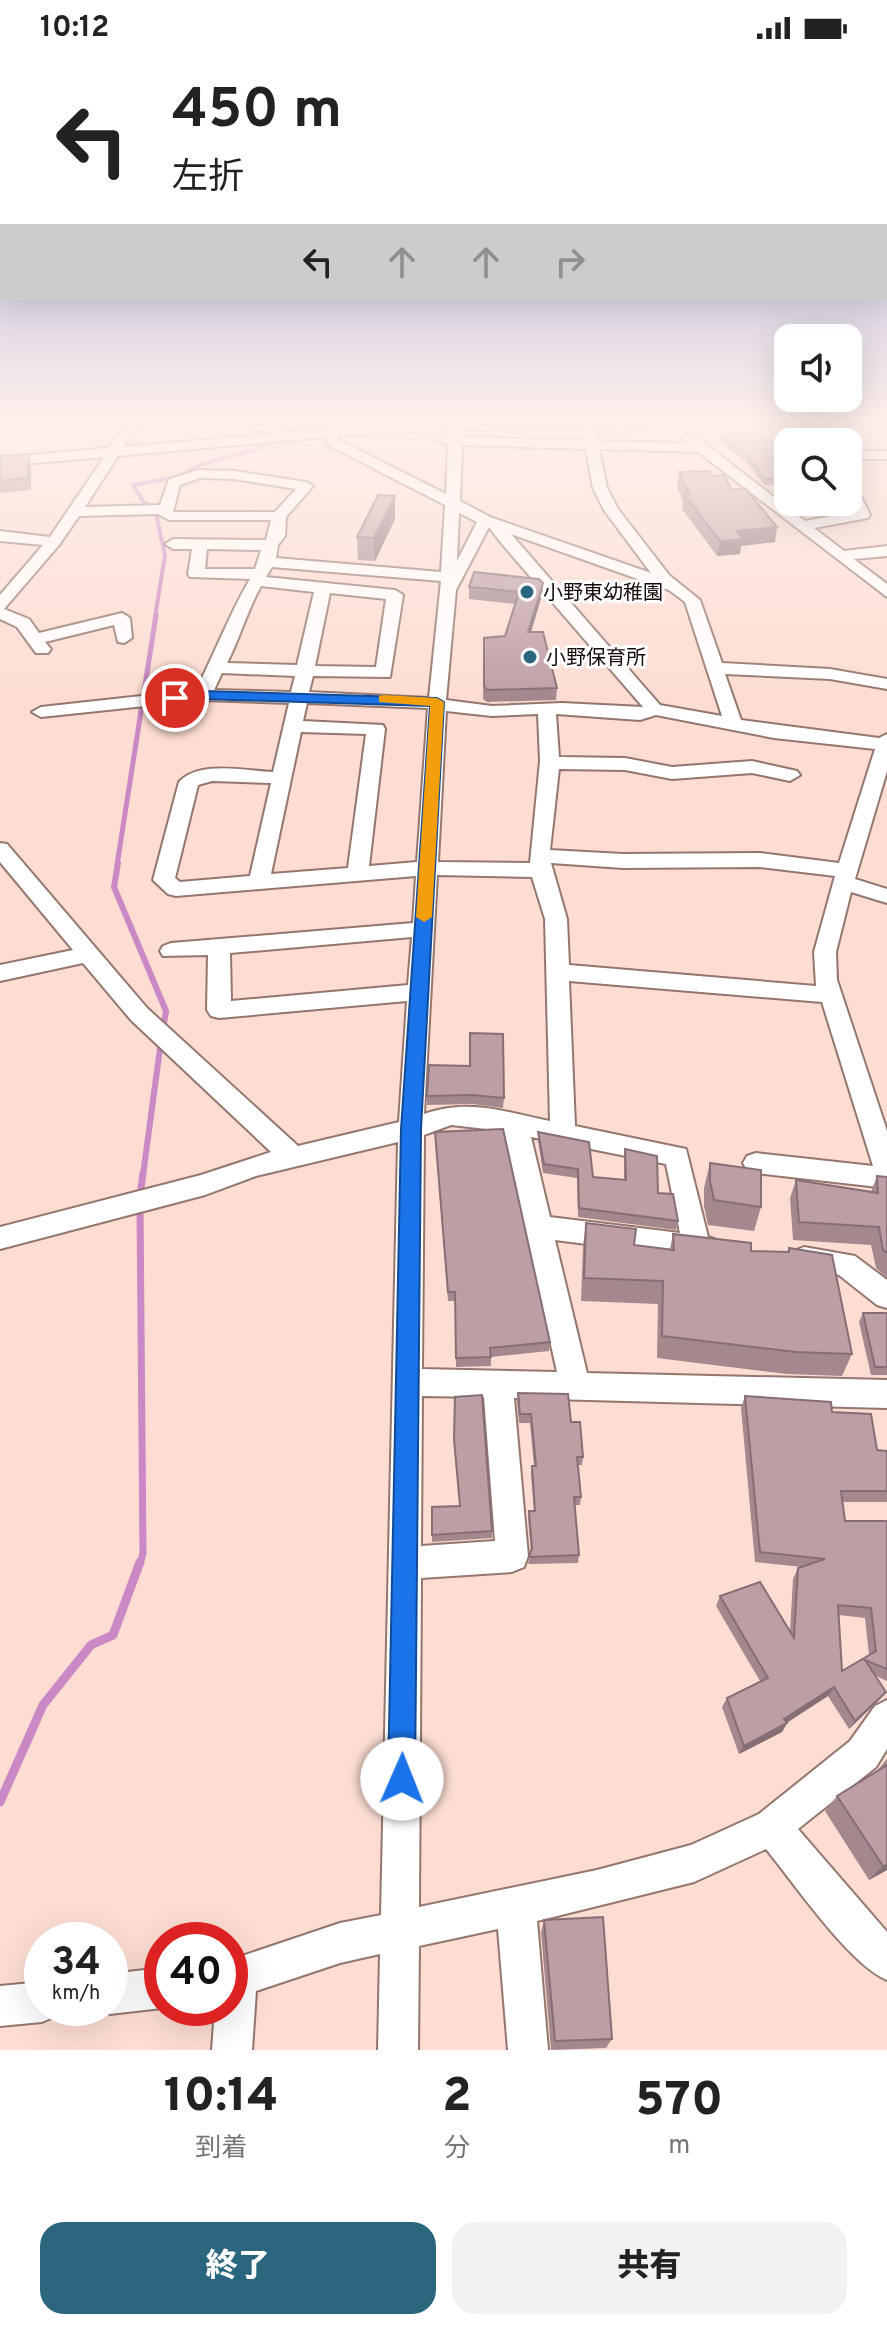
<!DOCTYPE html>
<html lang="ja">
<meta charset="utf-8">
<style>
body{margin:0;font-family:Overpass,"Noto Sans JP",sans-serif;background:#f2f2f2;color:#222;height:100vh;display:flex;flex-direction:column;font-size:30px;white-space:nowrap}
*{box-sizing:border-box;margin:0}
p{font-size:26px;color:#767676}
.icon{flex:none;width:44px;height:44px;fill:none;stroke:currentColor;stroke-width:2;stroke-linecap:round;stroke-linejoin:round}
.map{position:relative;height:1994px;overflow:hidden}
.sheet{display:flex;flex-direction:column;background:#fff;flex:1}
.sheet>*{flex:none}
.banner{position:absolute;left:0px;top:0px;width:888px;height:244px;box-shadow:0 8px 32px #0002;background:#fff;color:#222;overflow:hidden}
.fabs{position:absolute;left:774px;top:268px;display:grid;gap:16px}
.fabs a{display:grid;place-items:center;width:88px;height:88px;border-radius:16px;background:#fff;box-shadow:0 8px 32px #0002;font-size:40px}
.speed{position:absolute;left:24px;top:1866px;display:flex;gap:16px;font-size:40px;font-weight:700;text-align:center}
.speed>*{display:grid;place-content:center;width:104px;height:104px;border-radius:50%;background:#fff;box-shadow:0 8px 32px #0002;line-height:1}
.speed small{font-size:20px;font-weight:400}
.speed .limit{border:12px solid #d22;background:#fff;color:#111}
.pin{position:absolute;display:grid;place-items:center;width:68px;height:68px;color:#fff;margin:-34px;border:4px solid #fff;border-radius:50%;box-shadow:0 2px 8px #0007}
.me{position:absolute;width:88px;margin:-44px;rotate:1deg;stroke-linejoin:round;filter:drop-shadow(0 0 6px #0008)}
.turn{display:flex;align-items:center;gap:28px;height:168px;padding:0 40px;font-size:36px}
.turn .icon{width:104px;height:104px;stroke-width:2.5}
.turn b{display:block;font-size:56px;line-height:68px}
.lanes{display:flex;align-items:center;height:76px;padding:0 40px;background:#0003;justify-content:center;gap:40px;direction:ltr}
.lanes .off{opacity:.35}
.eta{display:flex;justify-content:space-evenly;align-items:center;height:136px;text-align:center}
.eta b{font-size:48px;font-weight:800;line-height:56px}
.primary-button{display:flex;gap:16px;margin-top:auto;padding:16px 40px}
.primary-button a{flex:1;height:92px;border-radius:24px;background:#2a667e;color:#fff;font-size:32px;font-weight:800;line-height:92px;text-align:center}
.primary-button a+a{background:#f2f2f2;color:#222}
.status{display:flex;justify-content:space-between;align-items:center;height:56px;padding:0 40px;background:#fff;direction:ltr}
.status svg{height:22px;fill:currentColor}
.map>svg:first-child{display:block}
</style>
<div class="status"><b>10:12</b><svg viewBox="0 0 49 12"><path d="M0 12V9h3v3zM5 12V6h3v6zM10 12V3h3v9zM15 12V0h3v12zM26 1h20v11H26zM47 4h2v5h-2z"/></svg></div>
<div class="map">
<svg width="887" height="1994" viewBox="0 0 887 1994">
<rect width="100%" height="100%" fill="#fdddd3"/>
<g fill="none" stroke-linecap="round" stroke-linejoin="round">
<path stroke="#ca88c4" stroke-width="4" d="M155 561 165 499 155 454 143 445 133 429 177 421 202 408 255 394 296 373 304 363"/>
<path stroke="#ca88c4" stroke-width="5" d="M117 809 156 559"/>
<g stroke="#ca88c4" stroke-width="6">
<path d="M118 807 114 831 166 955 163 974"/>
<path d="M143 1119 161 985"/>
</g>
<g stroke="#ca88c4" stroke-width="7">
<path d="M140 1140 143 1117"/>
<path d="M140 1508 143 1497 140 1151"/>
</g>
<path stroke="#ca88c4" stroke-width="9" d="M0 1746 43 1649 91 1589 113 1579 140 1506"/>
<defs>
<g id="minor">
<path d="M132 363H146L123 391 273 378 223 363H246L280 371 279 377 381 368 444 366V363H458L457 366 887 363V369H668L463 374 462 381 584 384 582 375 589 371 596 375 598 385 687 387 683 383 685 380H695L805 465 854 456 848 443V423L853 424 870 459 868 462 814 472 844 495 887 490V500L854 503 887 528V541L698 396 599 393 607 432 618 453 669 519 700 544 722 607 830 613 887 623V633L830 623 725 618 741 664 879 682 887 678V715L855 823 887 833V847L851 836 836 896 837 924 887 1075V1132L756 1117 747 1114 743 1107 747 1100 756 1097 873 1110 822 946 569 925 575 1070 686 1093 708 1181 714 1183 718 1191 714 1199 697 1202 555 1184 587 1317 887 1324V1352L514 1342 528 1500 524 1511 512 1516 421 1522 419 1851 597 1814 691 1789 759 1758 850 1685 875 1650 887 1644V1693L876 1711 798 1773 887 1876V1924C849 1908 794 1827 766 1793L694 1826 537 1865 548 1994H508L498 1873 419 1890 418 1994H378L380 1898 340 1907 256 1935 252 1994H212L215 1952H230V1904L340 1867 381 1859 398 1086 256 1120 205 1139 0 1193V1171L201 1119 271 1096 131 964 83 907 0 925V909L73 894 0 806V787L7 788 147 952 298 1090 399 1066 407 945 219 962 211 960 207 954 208 899 163 900 160 895 163 890 171 887 413 867 416 820 176 840 168 838 153 824 179 726C199 704 247 715 273 716L289 647 202 644 41 661 32 656 41 651 196 634C215 597 229 559 250 523L190 521 188 518 192 493H173L165 488 173 483 266 484 271 464H169L158 458 79 460 59 489 4 553 29 563 39 577 122 557 130 562 132 582 124 587 118 586 114 569 45 586 51 593 48 597H36L17 571 0 563V539L43 489 0 485V475L50 481 104 401 0 410V402L108 392ZM448 374 449 380 435 384 448 388 446 438 339 384 338 380ZM325 381 328 389 445 449 441 516 276 502 278 489 285 480 286 461 313 430 306 426 234 415 199 414 169 423 160 449 85 451 118 400ZM462 389 586 393 593 432 604 454 651 517 490 461 460 445ZM200 422 234 423 296 433 275 456H173L180 429ZM459 457 477 466 457 505ZM489 471 502 488 643 651 562 647 492 650 446 644 456 534ZM511 478 669 534 685 546 722 660 660 649ZM207 493 261 494 255 513H205ZM272 511 441 525 429 642 309 636 313 620 390 621 403 539 395 534 266 521ZM261 530 314 536 297 609 227 607C240 582 247 555 261 530ZM330 537 386 543 376 611 315 610ZM222 617 295 620 291 636 214 634ZM307 647 428 652 417 806 369 810 385 673 383 669 303 665ZM446 655 492 660 538 658 540 705 530 807 438 806ZM556 658 640 664 656 659 774 682 875 693 839 807 760 797 623 798 550 794 559 713 625 714 672 723 752 717 790 725 800 719 797 715 752 705 672 711 625 702 559 701ZM301 676 366 678 348 812 271 818ZM212 725 271 727 250 820 180 826 175 822 198 729ZM551 807 623 812 760 811 835 820 814 896 816 930 569 909 567 863ZM437 819 532 821 545 863 550 1065C505 1056 469 1042 424 1058ZM412 881 408 929 231 945 230 897ZM451 1069 504 1075 557 1316 422 1313 424 1079ZM531 1081 666 1108 680 1177 550 1161ZM422 1340 484 1341 495 1485 421 1490Z"/>
<rect x="848" y="395" width="39" height="8"/>
<path d="M804 1191 855 1200 887 1224V1252L877 1249 839 1219 794 1211 790 1203 794 1195Z"/>
<path d="M162 1912V1952L110 1958 96 1952H110V1918Z"/>
<path d="M42 1926V1952H60L56 1960 42 1966 0 1970V1930Z"/>
</g>
</defs>
<use href="#minor" stroke="#93766d" stroke-width="4"/>
<use href="#minor" fill="#fff" fill-rule="evenodd"/>
</g>
<g fill="#a3888e" fill-rule="evenodd">
<path d="M884 363H887V382L882 372Z"/>
<path d="M721 380 768 386 788 393V429H764L748 408 720 386Z"/>
<path d="M29 398 31 410V434L0 437V400Z"/>
<path d="M679 416 713 420 732 434 775 486 741 490 740 498 717 500 682 453 683 445 677 431Z"/>
<path d="M395 440V463L375 505 358 504 357 481Z"/>
<path d="M543 527 542 539 531 576 557 632 556 644 487 646 483 643 484 582 505 580 515 548 469 543V531Z"/>
<path d="M470 1010 504 1042 503 1052 472 1048 427 1049V1040Z"/>
<path d="M435 1076 550 1286 549 1295 491 1301V1310L456 1311 455 1245H448Z"/>
<path d="M538 1076 593 1121 624 1124V1103L625 1093 678 1165 676 1174 578 1161 577 1122 543 1117 538 1085Z"/>
<path d="M710 1107 761 1151 754 1175 708 1169 704 1150V1132Z"/>
<path d="M877 1120 887 1121V1222L876 1212 871 1189 793 1184 790 1142 796 1124 871 1136Z"/>
<path d="M586 1167 634 1189 670 1193 673 1178 751 1195 787 1196 789 1192 852 1298 842 1320 787 1318 657 1302 658 1248 581 1245 583 1190Z"/>
<path d="M863 1257H887V1319H871L859 1266Z"/>
<path d="M518 1337 571 1366 583 1401 582 1409H578L581 1441 580 1449H575L579 1499 578 1507 528 1508 531 1496 528 1463 529 1455H534L531 1418 532 1410H534L530 1367H519L517 1345Z"/>
<path d="M745 1340 832 1356 877 1394 887 1395V1446H842L845 1465H887V1625L876 1620 879 1644 849 1673 828 1640 787 1667 782 1676 739 1698 722 1651 727 1642 760 1625 716 1550 720 1540 790 1575 793 1523 798 1512 802 1511 755 1506 741 1352ZM839 1559 865 1562 869 1599 842 1615Z"/>
<path d="M455 1341 492 1475V1482L432 1486V1479L460 1450 454 1391Z"/>
<path d="M887 1703V1814L869 1824 825 1755 837 1740 876 1716Z"/>
<path d="M544 1864 612 1983 606 1992 551 1994 541 1876Z"/>
</g>
<g fill="#856f74">
<path d="M29 398 31 410V434L28 422Z"/>
<path d="M395 440V463L375 505 374 482Z"/>
<path d="M777 471 775 486 741 490 740 498 717 500 720 485 737 475Z"/>
<path d="M543 527 542 539 527 589 528 576Z"/>
<path d="M834 1631 828 1640 779 1671 784 1663Z"/>
<path d="M886 1636 879 1644 849 1673 855 1665Z"/>
<path d="M787 1667 782 1676 739 1698 744 1690Z"/>
<path d="M887 1809V1814L869 1824 883 1810Z"/>
</g>
<g fill="#be9ea5" stroke="#856f74" stroke-width="2" fill-rule="evenodd">
<path d="M756 376 768 386 776 385 788 393V423H765L749 401 721 380Z"/>
<path d="M29 398 28 422 0 425V400Z"/>
<path d="M710 415 713 420 724 419 732 434 745 432 777 471 737 475 743 483 720 485 684 438H689L679 416Z"/>
<path d="M378 439 395 440 374 482 357 481Z"/>
<path d="M474 516 539 523 543 527 528 576H543L557 632 487 634 484 630V582L505 580 519 536 469 531Z"/>
<path d="M470 977 503 978 504 1042 472 1039 427 1040 429 1009 470 1010Z"/>
<path d="M503 1073 550 1286 490 1292 491 1301 456 1302 455 1236H448L435 1076Z"/>
<path d="M538 1076 589 1086 593 1121 626 1124 625 1093 657 1100 658 1137 673 1138 678 1165 579 1152 578 1113 544 1108Z"/>
<path d="M710 1107 761 1114V1151L714 1144 710 1125Z"/>
<path d="M877 1120 887 1121V1197L883 1194 879 1171 799 1166 796 1124 878 1137Z"/>
<path d="M586 1167 636 1173 634 1189 674 1194 673 1178 751 1187V1195L789 1196V1192L832 1199 852 1298 796 1296 662 1280 663 1225 584 1222Z"/>
<path d="M863 1257H887V1311H875Z"/>
<path d="M518 1337 568 1338 571 1366H580L583 1401H577L581 1441H574L579 1499 529 1501 532 1492 529 1455H535L532 1410H536L531 1358H520Z"/>
<path d="M482 1339 492 1475 432 1479V1451L460 1450 454 1383 455 1341Z"/>
<path d="M745 1340 831 1346 832 1356 871 1358 877 1394 887 1395V1435H841L845 1465H887V1613L865 1604 886 1636 855 1665 834 1631 784 1663 787 1667 744 1690 727 1642 768 1622 720 1540 760 1526 794 1582 798 1512 825 1503 760 1496ZM838 1549 871 1552 876 1595 842 1615Z"/>
<path d="M887 1709V1809L883 1810 837 1740Z"/>
<path d="M603 1861 612 1983 555 1985 544 1864Z"/>
</g>
<linearGradient id="sky" x2="0" y2="1"><stop stop-color="#9ca2da"/><stop offset="0.57" stop-color="#fef0eb"/><stop offset="1" stop-color="#fef0eb" stop-opacity="0"/></linearGradient>
<rect width="887" height="642" fill="url(#sky)"/>
<path fill="#1a73e8" stroke="#114b97" stroke-width="2" d="M202 635 437 642 444 646 421 1073 415 1723 411 1733 402 1737 392 1733 388 1723 401 1073 430 650 202 643 175 646 169 642 175 638Z"/>
<path fill="#f59e0b" d="M384 639 437 642 444 646 432 861 424 866 416 861 430 650 379 646V640Z"/>
<g fill="#2a667e" stroke="#fff" stroke-width="3">
<circle cx="527" cy="536" r="8"/>
<circle cx="530" cy="601" r="8"/>
</g>
<g text-anchor="middle" stroke-width="6" stroke-linejoin="round" paint-order="stroke">
<g font-size="20" fill="#140a07" stroke="#fff" text-anchor="start">
<text x="543" y="543">小野東幼稚園</text>
<text x="546" y="608">小野保育所</text>
</g>
</g>
</svg>
<div class="fabs">
<a><svg class="icon" aria-label="sound" viewBox="0 0 24 24"><path d="M4 9h4l5-4v14l-5-4H4zM17 9q2 3 0 6"/></svg></a>
<a><svg class="icon" aria-label="search" viewBox="0 0 24 24"><circle cx="10" cy="10" r="6"/><path d="M15 15l6 6"/></svg></a>
</div>
<div class="speed"><div>34<small>km/h</small></div><div class="limit">40</div></div>
<div class="pin" style="left:175px;top:642px;background:#d93025"><svg class="icon" aria-label="arrive" viewBox="0 0 24 24"><path d="M6 21V4h12l-3 4 3 4H6"/></svg></div>
<svg class="me" style="left:402px;top:1723px" viewBox="-20 -20 40 40"><circle r="19" fill="#fff"/><path d="M0-13L10 11 0 6-10 11z" fill="#1a73e8"/></svg>
<div class="banner">
<div class="turn"><svg class="icon" aria-label="left" viewBox="0 0 24 24"><path d="M17 20v-9H6M10 6l-5 5 5 5"/></svg><div><b>450 m</b>左折</div></div>
<div class="lanes"><svg class="icon" aria-label="left" viewBox="0 0 24 24"><path d="M17 20v-9H6M10 6l-5 5 5 5"/></svg><svg class="icon off" aria-label="ahead" viewBox="0 0 24 24"><path d="M12 20V5M6 11l6-6 6 6"/></svg><svg class="icon off" aria-label="ahead" viewBox="0 0 24 24"><path d="M12 20V5M6 11l6-6 6 6"/></svg><svg class="icon off" aria-label="right" viewBox="0 0 24 24"><path d="M7 20v-9h11M14 6l5 5-5 5"/></svg></div>
</div>
</div>
<section class="sheet">
<div class="eta">
<div><b>10:14</b><p>到着</p></div>
<div><b>2</b><p>分</p></div>
<div><b>570</b><p>m</p></div>
</div>
<div class="primary-button"><a>終了</a><a>共有</a></div>
</section>
